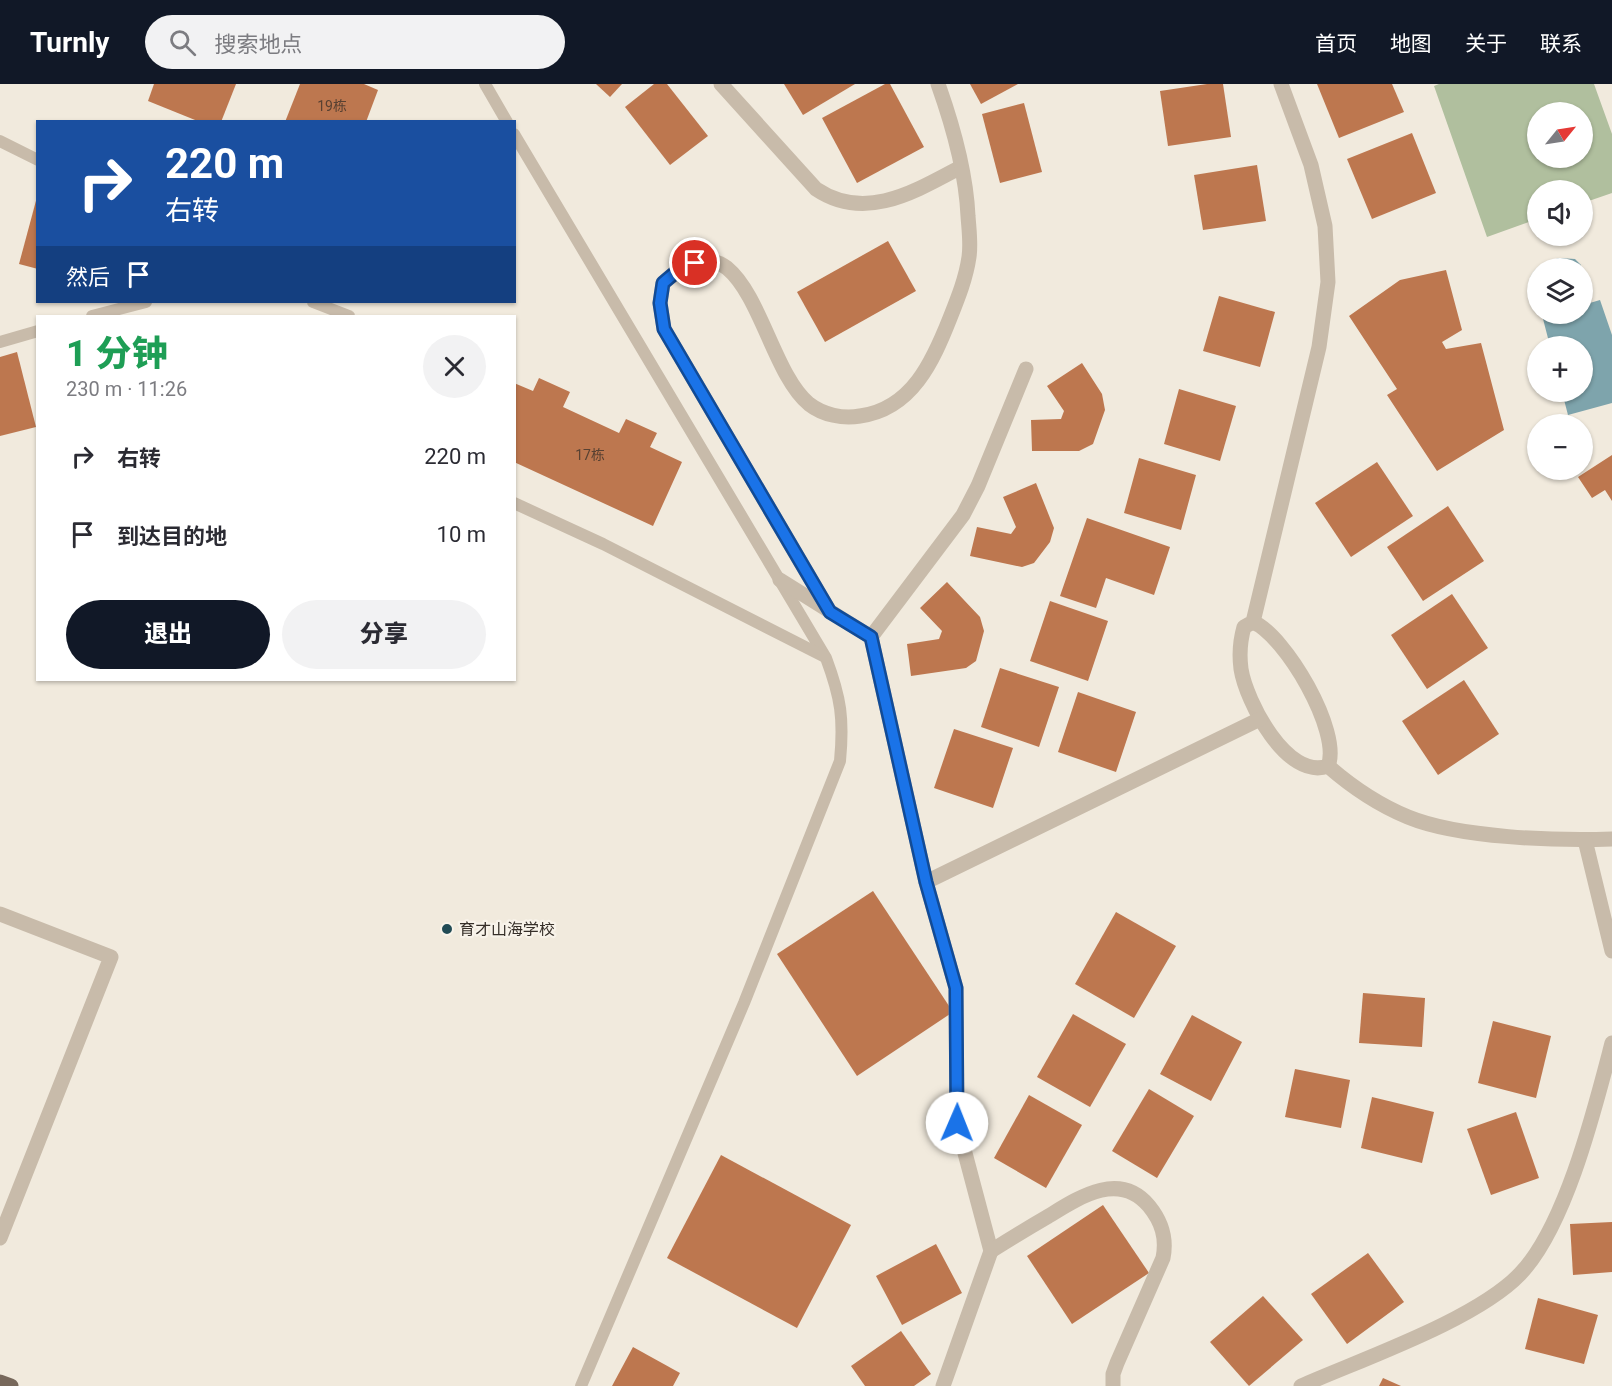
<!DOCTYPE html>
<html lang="zh">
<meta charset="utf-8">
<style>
body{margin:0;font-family:Roboto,"Noto Sans SC",sans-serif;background:#f2f2f3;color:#2b2b33;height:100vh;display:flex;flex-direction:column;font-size:22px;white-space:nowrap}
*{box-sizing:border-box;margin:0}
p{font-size:20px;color:#7c7c81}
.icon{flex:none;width:33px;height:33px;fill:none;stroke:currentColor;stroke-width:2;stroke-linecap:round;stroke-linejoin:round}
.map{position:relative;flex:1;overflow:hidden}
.details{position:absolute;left:36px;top:231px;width:480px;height:366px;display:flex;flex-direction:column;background:#fff;border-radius:0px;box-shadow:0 2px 4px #0004}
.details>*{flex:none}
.hud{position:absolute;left:36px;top:36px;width:480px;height:183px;border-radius:0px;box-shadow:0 2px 4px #0004;background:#1a4fa0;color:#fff;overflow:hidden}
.needle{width:39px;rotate:60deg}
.buttons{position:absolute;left:1527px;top:18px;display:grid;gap:12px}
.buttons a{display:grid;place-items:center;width:66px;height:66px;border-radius:50%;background:#fff;box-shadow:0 2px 4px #0004;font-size:30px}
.pin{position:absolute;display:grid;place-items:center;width:51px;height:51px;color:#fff;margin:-26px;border:3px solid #fff;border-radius:50%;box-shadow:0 2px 6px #0007}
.me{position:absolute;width:66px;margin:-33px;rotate:1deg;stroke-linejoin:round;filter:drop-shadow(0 0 4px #0008)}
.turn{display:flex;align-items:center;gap:21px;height:126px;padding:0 30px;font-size:27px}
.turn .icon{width:78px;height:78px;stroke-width:2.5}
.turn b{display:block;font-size:42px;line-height:51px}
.then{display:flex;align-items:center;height:57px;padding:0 30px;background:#0003;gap:12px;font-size:22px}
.round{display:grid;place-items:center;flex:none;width:63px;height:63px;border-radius:32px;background:#f2f2f3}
.head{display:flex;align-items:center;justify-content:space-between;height:102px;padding:0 30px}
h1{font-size:36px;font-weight:800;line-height:45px;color:#1e9e55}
.action{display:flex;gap:12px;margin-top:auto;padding:12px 30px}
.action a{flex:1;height:69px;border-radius:36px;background:#111827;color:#fff;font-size:24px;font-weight:800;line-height:69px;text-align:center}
.action a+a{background:#f2f2f3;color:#2b2b33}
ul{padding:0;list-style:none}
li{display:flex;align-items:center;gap:18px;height:78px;padding:0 30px}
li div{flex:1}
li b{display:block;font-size:22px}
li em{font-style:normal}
header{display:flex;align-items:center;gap:36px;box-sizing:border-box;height:84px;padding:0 30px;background:#111827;color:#fff}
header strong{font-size:28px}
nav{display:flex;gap:33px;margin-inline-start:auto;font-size:21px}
.search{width:420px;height:54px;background:#f2f2f3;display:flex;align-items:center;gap:15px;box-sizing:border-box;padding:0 21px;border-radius:33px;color:#7c7c81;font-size:22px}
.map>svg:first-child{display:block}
</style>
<header>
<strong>Turnly</strong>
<div class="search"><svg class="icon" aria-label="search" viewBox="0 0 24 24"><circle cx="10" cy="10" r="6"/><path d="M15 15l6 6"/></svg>搜索地点</div>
<nav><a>首页</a><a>地图</a><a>关于</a><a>联系</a></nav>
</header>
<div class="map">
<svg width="1612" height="1302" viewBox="0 0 1612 1302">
<rect width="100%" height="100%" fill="#f1eadd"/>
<path fill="#b0bf9e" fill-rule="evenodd" d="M1439 0H1594L1612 50V109L1583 119 1582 106H1538L1537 135 1487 153 1434 2ZM1538 28H1582V74H1538Z"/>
<g fill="#7ea4ac">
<path d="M1559 174 1575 175 1581 181 1580 184H1538L1537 200 1530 194C1536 181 1546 178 1559 174Z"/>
<path d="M1600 216 1612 251V319L1568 331 1562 308H1582V262H1550L1542 231 1582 230 1583 221Z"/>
</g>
<g fill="#bd774f">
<path d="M154 0H236L221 38H200L148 17Z"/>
<path d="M300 0H364L378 6 366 38H285Z"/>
<path d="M596 0H622L610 13Z"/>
<path d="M654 0H667L708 52 670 81 625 23Z"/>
<path d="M784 0H855L803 31Z"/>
<path d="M885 0H890L924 63 857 99 822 34Z"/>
<path d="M970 0H1018L981 20Z"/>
<path d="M1207 0H1223L1231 53 1168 62 1160 7Z"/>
<path d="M1317 0H1392L1404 28 1339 54Z"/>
<path d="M1024 19 1042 88 1000 99 982 30Z"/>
<path d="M1412 49 1436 109 1372 135 1347 75Z"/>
<path d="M1257 81 1266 137 1203 146 1194 91Z"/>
<path d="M37 113H38V185L19 180Z"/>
<path d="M888 157 916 207 825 258 797 208Z"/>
<path d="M1446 186 1462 246 1442 258 1446 265 1481 259 1504 346 1437 387 1387 311 1397 305 1349 232 1400 196Z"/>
<path d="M1219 212 1275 228 1260 283 1203 267Z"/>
<path d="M17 268 36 343 0 352V273Z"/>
<path d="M1082 279 1102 310 1105 326 1093 360 1079 367H1032L1031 336 1061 335 1064 327 1047 302Z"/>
<path d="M539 294 570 308 563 323 619 349 626 335 657 349 650 363 682 378 653 442 514 378V299L533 307Z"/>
<path d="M1179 305 1236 322 1220 377 1164 360Z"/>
<path d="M1612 371V417L1605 406 1592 414 1578 393Z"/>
<path d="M1139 374 1196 391 1181 446 1124 429Z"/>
<path d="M1377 378 1413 432 1351 473 1315 419Z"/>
<path d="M1036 399 1054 444 1050 458 1034 479 1022 483 970 472 977 443 1011 450 1016 443 1003 413Z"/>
<path d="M1448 422 1484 477 1423 517 1387 463Z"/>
<path d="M1087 434 1170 463 1154 511 1106 494 1096 524 1060 512Z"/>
<path d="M947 498 980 533 984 547 976 577 966 584 911 592 907 560 939 555 942 547 920 524Z"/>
<path d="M1452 510 1488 564 1427 605 1391 551Z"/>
<path d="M1050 517 1108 537 1088 597 1030 577Z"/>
<path d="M1000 584 1059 603 1039 663 981 643Z"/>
<path d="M1464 596 1499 650 1438 691 1402 637Z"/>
<path d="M1078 608 1136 628 1116 688 1058 668Z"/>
<path d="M954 645 1013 664 993 724 934 704Z"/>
<path d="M873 807 953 928 857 992 777 870Z"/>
<path d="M1116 828 1176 862 1134 934 1075 900Z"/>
<path d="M1363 909 1425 914 1422 963 1359 959Z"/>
<path d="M1073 930 1126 960 1090 1023 1037 993Z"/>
<path d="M1192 931 1242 958 1211 1017 1160 990Z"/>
<path d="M1493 937 1551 952 1536 1014 1478 999Z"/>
<path d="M1295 985 1350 996 1341 1044 1285 1033Z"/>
<path d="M1149 1005 1194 1032 1157 1094 1112 1067Z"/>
<path d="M1029 1011 1082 1041 1046 1104 994 1074Z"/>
<path d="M1372 1013 1434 1028 1422 1079 1361 1064Z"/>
<path d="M1516 1028 1539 1094 1491 1111 1467 1045Z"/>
<path d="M721 1071 851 1141 797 1244 667 1174Z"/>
<path d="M1103 1121 1149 1189 1072 1240 1027 1172Z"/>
<path d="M1612 1138V1188L1573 1191 1570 1140Z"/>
<path d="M936 1160 962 1209 902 1241 876 1192Z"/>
<path d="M1368 1169 1404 1218 1347 1260 1311 1210Z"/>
<path d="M1263 1212 1303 1256 1249 1302 1210 1258Z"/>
<path d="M1538 1214 1598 1231 1584 1280 1525 1265Z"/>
<path d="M901 1247 931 1290 914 1302H865L851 1282Z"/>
<path d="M633 1263 680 1289 673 1302H612Z"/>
<path d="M1383 1294 1401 1302H1379Z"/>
</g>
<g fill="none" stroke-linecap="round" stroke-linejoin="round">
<g stroke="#c8bbaa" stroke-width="12">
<path d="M485 0 507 38"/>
<path d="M514 50 826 574C841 614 844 635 840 677L744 919 581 1302"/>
<path d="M0 57 38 76"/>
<path d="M313 218 349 232"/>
<path d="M92 232 146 218"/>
<path d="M0 258 38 247"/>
<path d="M514 419 603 460 825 573"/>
</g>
<g stroke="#c8bbaa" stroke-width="15">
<path d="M721 0 816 105C865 138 914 108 961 83"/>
<path d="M780 496 871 553 926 798 956 904 957 1039 991 1167 943 1302"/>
<path d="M830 528 664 245 660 219 663 199C680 184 705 167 727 184 761 212 775 292 809 320 823 331 843 335 860 332 912 325 933 277 950 234 958 214 966 194 969 173 971 160 969 146 968 132 966 88 953 42 938 0"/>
<path d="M1253 538C1285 551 1342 648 1328 682 1287 697 1246 617 1241 585 1239 570 1240 557 1244 543L1253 538 1319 263 1328 198 1325 142 1311 81 1281 0"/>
<path d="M871 553 963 431 978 402 1026 285"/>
<path d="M1328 682C1352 703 1379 721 1408 733 1459 754 1557 757 1612 755"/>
<path d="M1585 756 1612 867"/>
<path d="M926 798 1260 635"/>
<path d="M0 830 111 873 0 1154"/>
<path d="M991 1167C1010 1155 1028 1144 1047 1133 1078 1114 1119 1086 1149 1122 1162 1138 1167 1154 1163 1174L1117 1279 1113 1290V1302"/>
<path d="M1301 1302C1362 1275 1476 1236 1520 1190 1566 1142 1595 1024 1612 959"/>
</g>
<path stroke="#77685b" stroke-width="15" d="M0 1298 11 1302"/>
</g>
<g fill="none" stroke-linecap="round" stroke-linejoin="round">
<defs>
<path id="route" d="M695 179 683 182 663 199 660 219 664 245 830 528 871 553 926 798 956 904 957 1039"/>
</defs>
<use href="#route" stroke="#114b97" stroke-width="15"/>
<use href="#route" stroke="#1a73e8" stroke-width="10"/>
</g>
<circle fill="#214b55" stroke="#f8f3ea" stroke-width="2" cx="447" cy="845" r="6"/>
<g text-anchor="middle" stroke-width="4.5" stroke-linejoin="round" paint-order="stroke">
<g font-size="14" fill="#584132">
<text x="332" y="27">19栋</text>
<text x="590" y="376">17栋</text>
</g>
<g font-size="16" fill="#362f29" stroke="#f8f3ea" text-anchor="start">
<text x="459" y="851">育才山海学校</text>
</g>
</g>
</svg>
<div class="buttons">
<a><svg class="needle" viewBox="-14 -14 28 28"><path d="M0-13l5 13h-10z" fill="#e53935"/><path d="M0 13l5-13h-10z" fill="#7c7c81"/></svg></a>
<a><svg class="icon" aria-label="sound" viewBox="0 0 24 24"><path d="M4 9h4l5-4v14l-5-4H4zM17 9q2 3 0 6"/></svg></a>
<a><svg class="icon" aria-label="layers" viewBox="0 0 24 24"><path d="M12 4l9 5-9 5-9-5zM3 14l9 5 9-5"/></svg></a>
<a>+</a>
<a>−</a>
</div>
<div class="pin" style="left:695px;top:179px;background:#d93025"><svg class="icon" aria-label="arrive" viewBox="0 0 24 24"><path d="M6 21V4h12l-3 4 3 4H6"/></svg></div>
<svg class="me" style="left:957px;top:1039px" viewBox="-20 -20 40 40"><circle r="19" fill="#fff"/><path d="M0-13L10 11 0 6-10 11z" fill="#1a73e8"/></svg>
<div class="hud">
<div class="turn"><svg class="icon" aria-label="right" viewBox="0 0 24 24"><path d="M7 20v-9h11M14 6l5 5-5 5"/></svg><div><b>220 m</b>右转</div></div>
<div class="then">然后<svg class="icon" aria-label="arrive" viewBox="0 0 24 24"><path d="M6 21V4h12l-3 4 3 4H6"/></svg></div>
</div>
<section class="details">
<div class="head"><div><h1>1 分钟</h1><p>230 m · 11:26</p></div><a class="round"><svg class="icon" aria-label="close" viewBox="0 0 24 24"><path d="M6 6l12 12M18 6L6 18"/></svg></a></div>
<ul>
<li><svg class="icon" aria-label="right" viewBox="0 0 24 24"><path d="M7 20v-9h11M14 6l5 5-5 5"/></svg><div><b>右转</b></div><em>220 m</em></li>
<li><svg class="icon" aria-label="arrive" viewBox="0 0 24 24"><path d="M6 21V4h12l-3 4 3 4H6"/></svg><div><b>到达目的地</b></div><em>10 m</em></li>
</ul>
<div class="action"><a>退出</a><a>分享</a></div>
</section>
</div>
